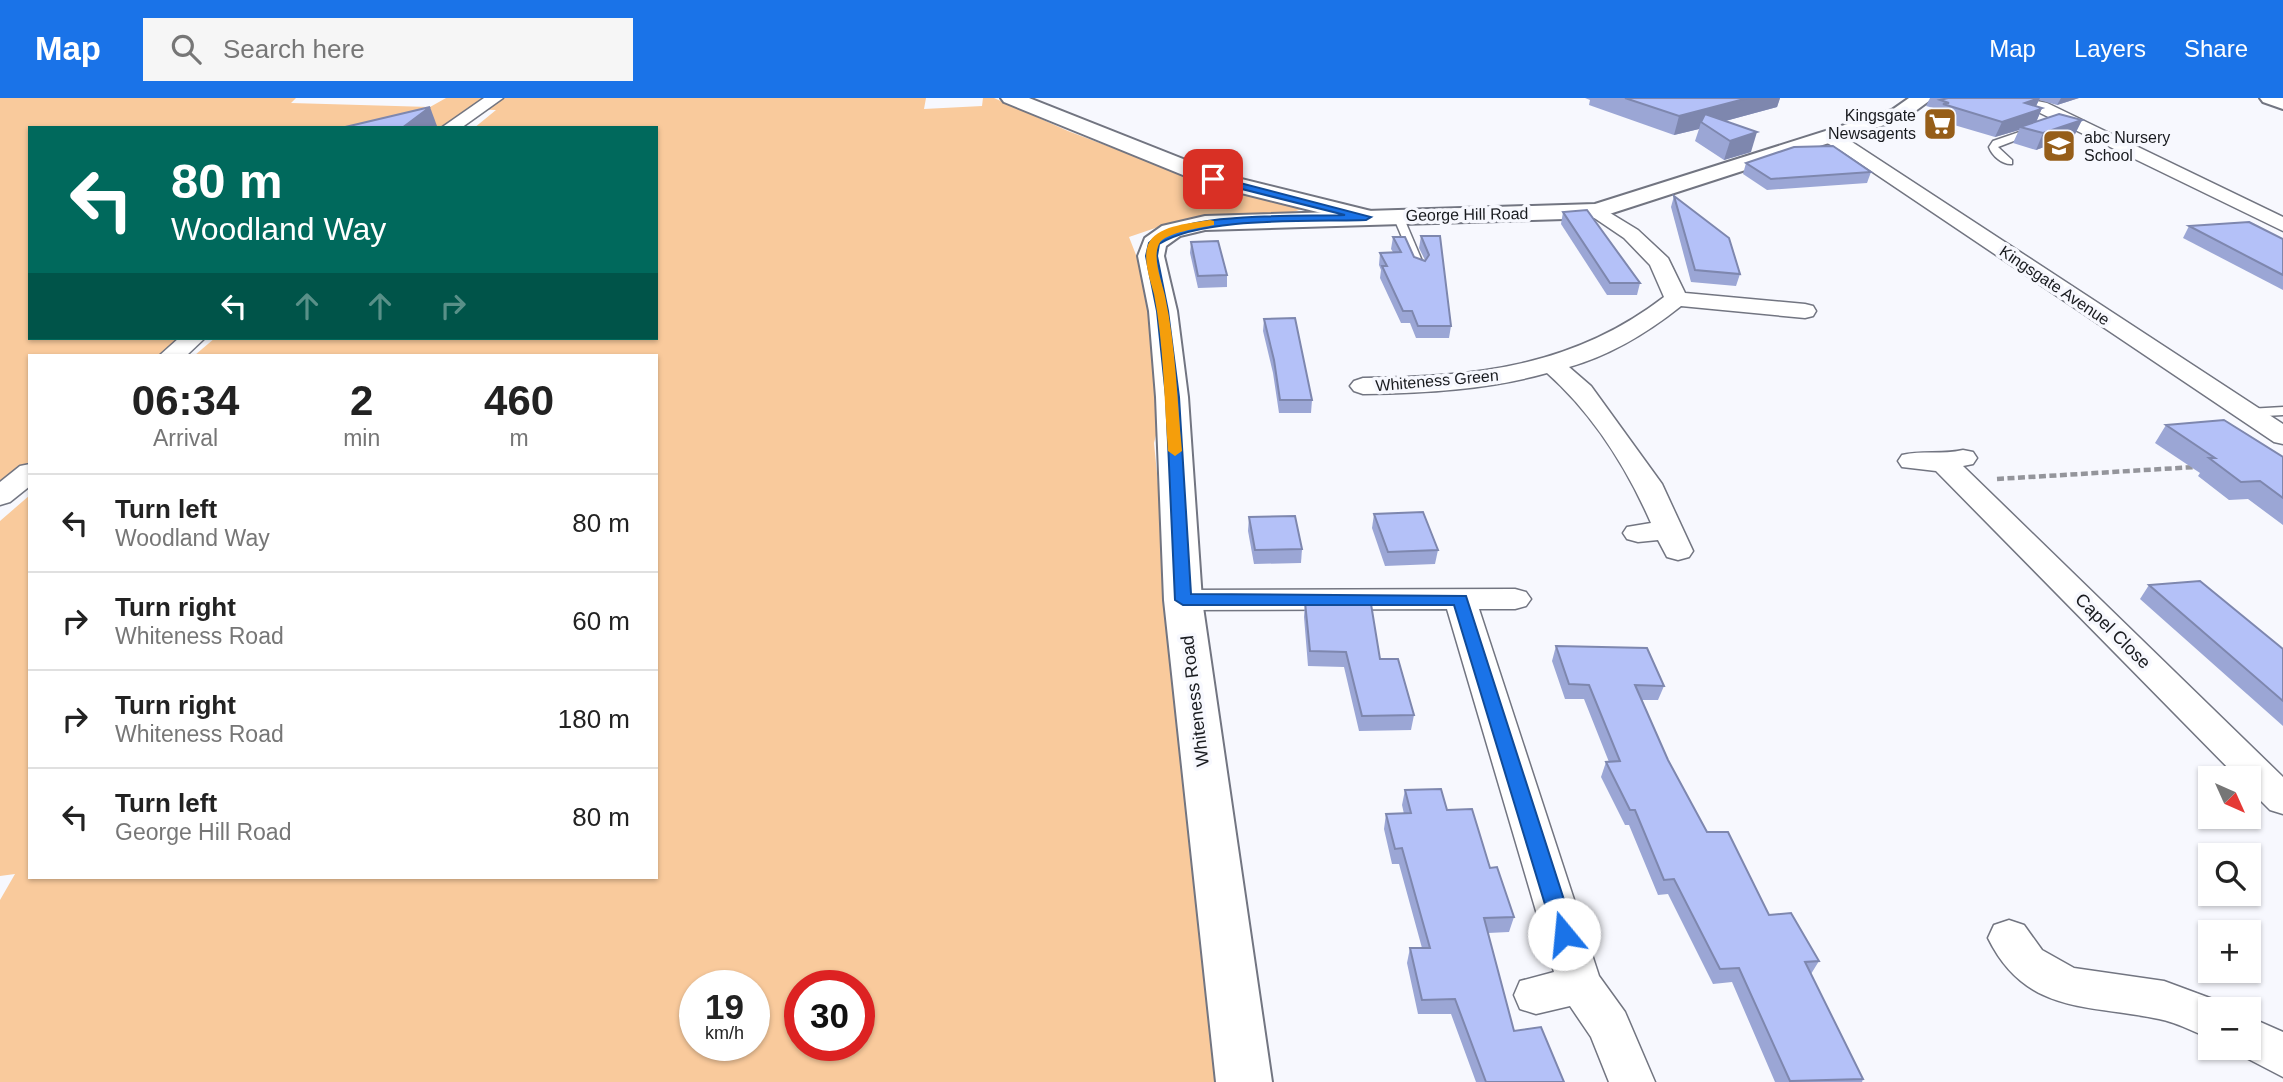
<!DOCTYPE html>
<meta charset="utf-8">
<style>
body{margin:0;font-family:Helvetica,sans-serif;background:#f6f6f6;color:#222;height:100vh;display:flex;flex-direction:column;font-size:26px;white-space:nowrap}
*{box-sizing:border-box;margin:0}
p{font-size:23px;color:#767676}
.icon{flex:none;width:38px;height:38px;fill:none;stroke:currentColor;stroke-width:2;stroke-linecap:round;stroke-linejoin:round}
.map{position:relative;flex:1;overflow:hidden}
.drawer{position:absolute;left:28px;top:256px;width:630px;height:525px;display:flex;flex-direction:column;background:#fff;border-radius:0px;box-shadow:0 2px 5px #0004}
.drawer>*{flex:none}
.guide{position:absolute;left:28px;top:28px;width:630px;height:214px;border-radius:0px;box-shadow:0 2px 5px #0004;background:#00695c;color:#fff;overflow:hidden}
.needle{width:46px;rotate:135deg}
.fabs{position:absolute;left:2198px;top:668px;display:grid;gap:14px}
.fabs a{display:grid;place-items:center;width:63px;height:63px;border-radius:0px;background:#fff;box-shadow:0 2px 5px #0004;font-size:35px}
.speed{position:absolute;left:679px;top:872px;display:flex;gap:14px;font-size:35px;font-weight:700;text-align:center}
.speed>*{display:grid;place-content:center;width:91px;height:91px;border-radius:50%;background:#fff;box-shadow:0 2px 5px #0004;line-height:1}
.speed small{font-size:18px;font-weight:400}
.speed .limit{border:10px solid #d22;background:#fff;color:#111}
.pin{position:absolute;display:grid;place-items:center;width:60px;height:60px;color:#fff;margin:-30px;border-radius:14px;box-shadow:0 4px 10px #0006}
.me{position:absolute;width:77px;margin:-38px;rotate:343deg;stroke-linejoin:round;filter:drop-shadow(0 0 5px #0008)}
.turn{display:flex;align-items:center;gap:24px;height:147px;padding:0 28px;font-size:32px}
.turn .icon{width:91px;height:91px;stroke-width:2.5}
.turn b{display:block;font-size:49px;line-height:60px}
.lanes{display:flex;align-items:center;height:66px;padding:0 28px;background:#0003;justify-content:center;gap:35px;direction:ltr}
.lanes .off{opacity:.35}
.eta{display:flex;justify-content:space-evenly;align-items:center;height:119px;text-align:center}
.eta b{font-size:42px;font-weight:600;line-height:49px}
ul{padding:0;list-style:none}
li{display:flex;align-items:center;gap:21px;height:98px;padding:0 28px;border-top:2px solid #e0e0e0}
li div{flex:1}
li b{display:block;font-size:26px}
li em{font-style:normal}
header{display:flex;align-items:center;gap:42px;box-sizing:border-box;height:98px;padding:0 35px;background:#1a73e8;color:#fff}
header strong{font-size:33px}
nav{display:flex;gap:38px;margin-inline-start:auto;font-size:24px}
.search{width:490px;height:63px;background:#f6f6f6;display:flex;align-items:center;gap:18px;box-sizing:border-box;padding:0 24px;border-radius:0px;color:#767676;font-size:26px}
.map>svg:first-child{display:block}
</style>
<header>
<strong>Map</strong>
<div class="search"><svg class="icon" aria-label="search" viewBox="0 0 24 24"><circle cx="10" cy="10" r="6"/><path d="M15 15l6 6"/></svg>Search here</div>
<nav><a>Map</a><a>Layers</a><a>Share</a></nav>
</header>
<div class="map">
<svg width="2283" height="984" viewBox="0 0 2283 984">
<rect width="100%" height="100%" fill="#f7f8fe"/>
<path fill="#f9ca9c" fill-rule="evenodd" d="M0 0H296L291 5 430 9 446 0H926L924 11 982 8 983 0H994L1068 33 1200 83 1305 110 1293 114 1173 124 1129 139 1154 203 1166 298 1154 345 1167 478 1236 984H0V802L15 776 0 778V423L30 397V779H656V257H195L215 240H656V30H474L496 12 468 11 447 30H30V240H188L166 257H30V363L0 387ZM695 887H754V947H695ZM800 887H859V947H800Z"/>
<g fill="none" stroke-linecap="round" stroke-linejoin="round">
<defs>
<g id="service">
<path d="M2037 28 2041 31 2040 33 1998 49 2012 62V66C2003 67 1992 58 1989 49L1993 43Z"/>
<path d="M1394 116 1403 118 1425 170 1424 172 1415 170 1393 118Z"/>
<path d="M2283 309V317L2248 319 2241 315 2248 311Z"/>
</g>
<g id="minor">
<path d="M484 0H503L461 30H441Z"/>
<path d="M1988 0H2021L2047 5 2283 119V133L2036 13 1990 3Z"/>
<path d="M1825 34 1852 44 2283 326V346L2274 344 1840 52 1816 39Z"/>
<path d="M1597 107 1638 132 1668 160 1685 195 1805 206 1813 208 1816 213 1813 218 1805 220 1681 208C1647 235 1611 257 1569 269L1591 288 1662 386 1693 453 1689 459 1678 462 1667 459 1658 442 1638 444 1627 441 1623 435 1627 429 1651 425C1627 370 1592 315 1547 275 1487 292 1425 295 1363 296L1354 293 1350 288 1354 283 1363 280C1475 279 1573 269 1664 199L1650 167 1624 140 1590 117 1587 113 1590 109Z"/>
<path d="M179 240H205L187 257H160Z"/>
<path d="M1963 352 1973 354 1977 360 1973 366 1963 368 2283 679V716L2270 712 2249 691V681H2239L1936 373 1902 369 1898 363 1902 357C1922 352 1942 357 1963 352Z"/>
<path d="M30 366V388L10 404 0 407V384L20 368Z"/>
<path d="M1515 491 1526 494 1531 501 1526 508 1515 511H1479L1599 878 1625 914 1655 984H1609L1591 939 1570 908 1536 916 1520 911 1514 897 1520 883 1554 874 1447 511 1183 512 1172 509 1167 502 1172 495 1183 492Z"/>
<path d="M2009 822 2024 827 2042 852 2074 870 2164 883 2226 906 2229 912H2210V940C2194 934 2176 924 2159 921 2088 906 2026 917 1988 840L1994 827Z"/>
<path d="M2249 919 2283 934V979L2233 953 2232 950H2249Z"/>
</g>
<g id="tertiary">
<path d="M1001 0H1029L1221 76 1375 114 1378 119 1375 124 1366 126 1205 86 1004 4Z"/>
<path d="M2260 0H2283V11L2263 4Z"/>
</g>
<path id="secondary" d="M1909 0H1933L1906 20 1597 120 1205 132 1180 138 1166 148 1164 158 1177 213 1188 299 1202 502 1272 984H1216L1164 502 1156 299 1149 213 1138 158 1145 140 1162 128 1205 118 1595 106 1892 12Z"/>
</defs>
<use href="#service" stroke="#727581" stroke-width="3"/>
<use href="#minor" stroke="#727581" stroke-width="3"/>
<use href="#tertiary" stroke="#727581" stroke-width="4"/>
<use href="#secondary" stroke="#727581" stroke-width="4"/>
<path stroke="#94959b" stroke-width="4.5" stroke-dasharray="7 3.5" stroke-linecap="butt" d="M1997 381 2195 369"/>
<use href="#service" fill="#fff" fill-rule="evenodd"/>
<use href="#minor" fill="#fff" fill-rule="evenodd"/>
<use href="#tertiary" fill="#fff" fill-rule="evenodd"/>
<use href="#secondary" fill="#fff" fill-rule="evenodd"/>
</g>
<g fill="#9ba6d5">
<path d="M1585 0H1780L1777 9 1725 23 1751 54 1724 62 1695 43 1699 31 1674 37 1589 7 1590 2Z"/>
<path d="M1930 0H2079L2057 7 2039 2 2036 8 2042 10 2036 24 2082 22 2074 38 2036 52 2013 45 2019 32 1995 39 1937 22 1939 19 1934 17 1937 11 1926 8Z"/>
<path d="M1746 65 1871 74 1867 85 1767 92 1743 76Z"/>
<path d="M1674 98 1740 176 1736 188 1691 184 1671 109Z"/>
<path d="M1563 114 1640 185 1637 197H1607L1561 126Z"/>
<path d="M2189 128 2283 141V192L2183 140Z"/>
<path d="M1421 138H1440L1451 228 1449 240H1416L1410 225H1401L1380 180 1381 172 1379 167 1380 155 1393 154 1391 151 1393 139 1414 159 1425 162 1419 150Z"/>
<path d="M1191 144 1227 177V189L1198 190 1190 155Z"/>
<path d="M1264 221 1312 302 1311 315H1279L1273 275 1263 233Z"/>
<path d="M2166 327 2283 359V427L2248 401 2229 402 2198 378 2200 375 2155 345Z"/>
<path d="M1374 416 1438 452 1435 466 1385 468 1372 430Z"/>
<path d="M1249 419 1302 451 1301 465 1254 466 1248 433Z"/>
<path d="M2149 487 2283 551V628L2140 501Z"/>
<path d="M1305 504 1380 561 1414 617 1411 632 1359 633 1344 569 1308 568 1304 519Z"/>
<path d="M1556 548 1664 588 1658 602H1642L1668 662 1707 734 1769 817 1819 863 1811 876 1863 981 1862 984H1775L1732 884 1713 886 1668 796 1658 797 1629 727H1625L1601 679 1606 664H1609L1584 601H1565L1552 563Z"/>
<path d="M1405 692 1447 712 1490 770 1514 819 1509 834 1488 835 1514 933 1564 984H1476L1451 916H1418L1407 865 1410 850H1422L1399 766H1392L1384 731 1386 716H1404L1402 707Z"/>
</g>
<g fill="#7e87ae">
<path d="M1748 0H1780L1777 9 1707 28 1701 24 1699 31 1674 37 1679 18Z"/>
<path d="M2040 0 2033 14 2042 10 2035 27 2020 29 2019 32 1995 39 2002 24 2025 5Z"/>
<path d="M2061 0H2079L2057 7Z"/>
<path d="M430 9 437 28 434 30H402Z"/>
<path d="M2082 22 2074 38 2036 52 2043 35Z"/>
<path d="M1757 34 1751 54 1724 62 1730 43Z"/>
</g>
<g fill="#b4c1f8" stroke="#7e87ae" stroke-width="2">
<path d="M1625 0H1748L1679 18Z"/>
<path d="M1948 0H2039L2025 5 2042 10 2039 11H2041L2002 24 1943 6 1949 5 1940 2Z"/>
<path d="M430 9 402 30H341Z"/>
<path d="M1705 16 1757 34 1730 43 1701 24Z"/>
<path d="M2059 16 2082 22 2043 35 2020 29Z"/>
<path d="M1833 48 1871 74 1771 81 1746 65 1794 49Z"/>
<path d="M1674 98 1729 140 1740 176 1695 172Z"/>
<path d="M1587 112 1640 185H1610L1563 114Z"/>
<path d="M2249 124 2283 141V177L2189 128Z"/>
<path d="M1421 138H1440L1451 228H1418L1412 213H1403L1382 168H1387L1380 155 1401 154 1393 139H1405L1414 159 1425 163 1429 157Z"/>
<path d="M1218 143 1227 177 1198 178 1191 144Z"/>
<path d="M1295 220 1312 302H1280L1274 262 1264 221Z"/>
<path d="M2224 322 2283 359V400L2260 383 2241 384 2209 360H2215L2166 327Z"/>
<path d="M1423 414 1438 452 1388 454 1374 416Z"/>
<path d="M1295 418 1302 451 1255 452 1249 419Z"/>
<path d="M2200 483 2283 551V603L2149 487Z"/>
<path d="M1305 504 1371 506 1380 561H1398L1414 617 1362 618 1346 554 1310 553Z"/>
<path d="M1556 548 1647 550 1664 588 1635 587 1668 662 1707 734H1728L1769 817 1791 815 1819 863 1805 864 1863 981 1790 983 1739 870 1720 871 1674 781 1664 782 1635 712H1630L1606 664 1620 663 1589 587 1569 586Z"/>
<path d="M1441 691 1447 712 1472 711 1490 770 1497 769 1514 819 1484 820 1514 933 1541 929 1564 984H1486L1455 901 1422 902 1410 850H1430L1402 750 1395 751 1386 716 1411 715 1405 692Z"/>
</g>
<path fill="#1a73e8" stroke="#114b97" stroke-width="2" d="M1213 78 1371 119 1366 122C1311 124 1203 118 1159 146L1157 158 1168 213 1179 299 1191 496 1466 498 1575 836 1572 842 1564 845 1557 842 1554 836 1454 507H1183L1175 502 1166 299 1157 213 1146 158 1149 145C1183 112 1297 119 1345 117L1210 83V79Z"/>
<path fill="#f59e0b" d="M1210 122 1214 123V127C1202 130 1165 134 1159 146 1152 160 1162 184 1165 198 1176 249 1177 302 1182 353L1175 358 1168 353C1164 302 1164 247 1154 196 1150 181 1141 157 1150 143 1160 127 1193 125 1210 122Z"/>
<defs>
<symbol id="supermarket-square" viewBox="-11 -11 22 22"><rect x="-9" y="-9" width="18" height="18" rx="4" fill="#965e19" stroke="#f7f8fe"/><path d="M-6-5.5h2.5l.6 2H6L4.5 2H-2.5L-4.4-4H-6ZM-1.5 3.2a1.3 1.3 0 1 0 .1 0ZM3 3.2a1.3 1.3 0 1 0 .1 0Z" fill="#fff"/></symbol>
<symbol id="school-square" viewBox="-11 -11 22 22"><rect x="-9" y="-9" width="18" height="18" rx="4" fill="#965e19" stroke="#f7f8fe"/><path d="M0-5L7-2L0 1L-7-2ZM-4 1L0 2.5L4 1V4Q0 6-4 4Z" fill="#fff"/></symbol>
</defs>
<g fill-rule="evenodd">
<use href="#supermarket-square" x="1921" y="7" width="38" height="38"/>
<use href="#school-square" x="2040" y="29" width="38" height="38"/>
</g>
<g text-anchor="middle" stroke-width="7" stroke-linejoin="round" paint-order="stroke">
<g font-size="16" fill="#191b1f" stroke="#f7f8fe" text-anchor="end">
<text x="1916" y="23">Kingsgate<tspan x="1916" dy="18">Newsagents</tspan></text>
<text x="2084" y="45" text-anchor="start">abc Nursery<tspan x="2084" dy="18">School</tspan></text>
</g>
<g font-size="16" fill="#191b1f" stroke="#f7f8fe">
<text transform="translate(1467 116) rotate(-1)" y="6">George Hill Road</text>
<text transform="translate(2055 187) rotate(34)" y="6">Kingsgate Avenue</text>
<text transform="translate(1437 282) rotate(-5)" y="6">Whiteness Green</text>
</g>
<g font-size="18" fill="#191b1f" stroke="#f7f8fe">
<text transform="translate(2113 533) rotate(45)" y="6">Capel Close</text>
<text transform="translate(1195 603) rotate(-97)" y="6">Whiteness Road</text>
</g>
</g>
</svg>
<div class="fabs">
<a><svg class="needle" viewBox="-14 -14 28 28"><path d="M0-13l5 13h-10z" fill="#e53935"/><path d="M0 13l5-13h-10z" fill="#767676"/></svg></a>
<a><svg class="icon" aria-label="search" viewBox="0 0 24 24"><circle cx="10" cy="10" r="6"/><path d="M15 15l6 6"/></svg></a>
<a>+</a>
<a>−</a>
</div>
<div class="speed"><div>19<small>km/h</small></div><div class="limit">30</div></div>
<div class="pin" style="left:1213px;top:81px;background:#d93025"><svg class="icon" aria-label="arrive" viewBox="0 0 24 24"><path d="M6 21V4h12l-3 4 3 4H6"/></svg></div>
<svg class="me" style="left:1564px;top:836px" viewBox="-20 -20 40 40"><circle r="19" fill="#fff"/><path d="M0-13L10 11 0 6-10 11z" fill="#1a73e8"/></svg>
<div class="guide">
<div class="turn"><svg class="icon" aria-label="left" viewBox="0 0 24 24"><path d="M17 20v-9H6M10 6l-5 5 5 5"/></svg><div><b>80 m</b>Woodland Way</div></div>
<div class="lanes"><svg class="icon" aria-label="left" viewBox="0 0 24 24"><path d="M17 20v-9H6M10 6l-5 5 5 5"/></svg><svg class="icon off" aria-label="ahead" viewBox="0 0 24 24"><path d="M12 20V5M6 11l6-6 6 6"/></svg><svg class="icon off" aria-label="ahead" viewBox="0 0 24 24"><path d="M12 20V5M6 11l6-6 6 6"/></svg><svg class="icon off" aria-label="right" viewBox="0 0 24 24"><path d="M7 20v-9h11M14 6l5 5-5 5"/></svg></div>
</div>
<section class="drawer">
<div class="eta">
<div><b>06:34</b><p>Arrival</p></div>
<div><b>2</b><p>min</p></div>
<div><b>460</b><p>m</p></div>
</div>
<ul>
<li><svg class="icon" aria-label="left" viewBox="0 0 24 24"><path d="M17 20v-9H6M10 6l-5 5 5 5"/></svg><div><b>Turn left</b><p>Woodland Way</p></div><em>80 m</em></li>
<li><svg class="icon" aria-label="right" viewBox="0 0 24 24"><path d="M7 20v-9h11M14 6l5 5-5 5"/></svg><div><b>Turn right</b><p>Whiteness Road</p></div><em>60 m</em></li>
<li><svg class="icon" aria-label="right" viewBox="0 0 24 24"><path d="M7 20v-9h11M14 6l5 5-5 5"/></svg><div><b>Turn right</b><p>Whiteness Road</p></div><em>180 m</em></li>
<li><svg class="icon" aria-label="left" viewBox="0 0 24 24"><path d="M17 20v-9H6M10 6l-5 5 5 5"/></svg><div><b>Turn left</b><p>George Hill Road</p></div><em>80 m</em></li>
</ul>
</section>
</div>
